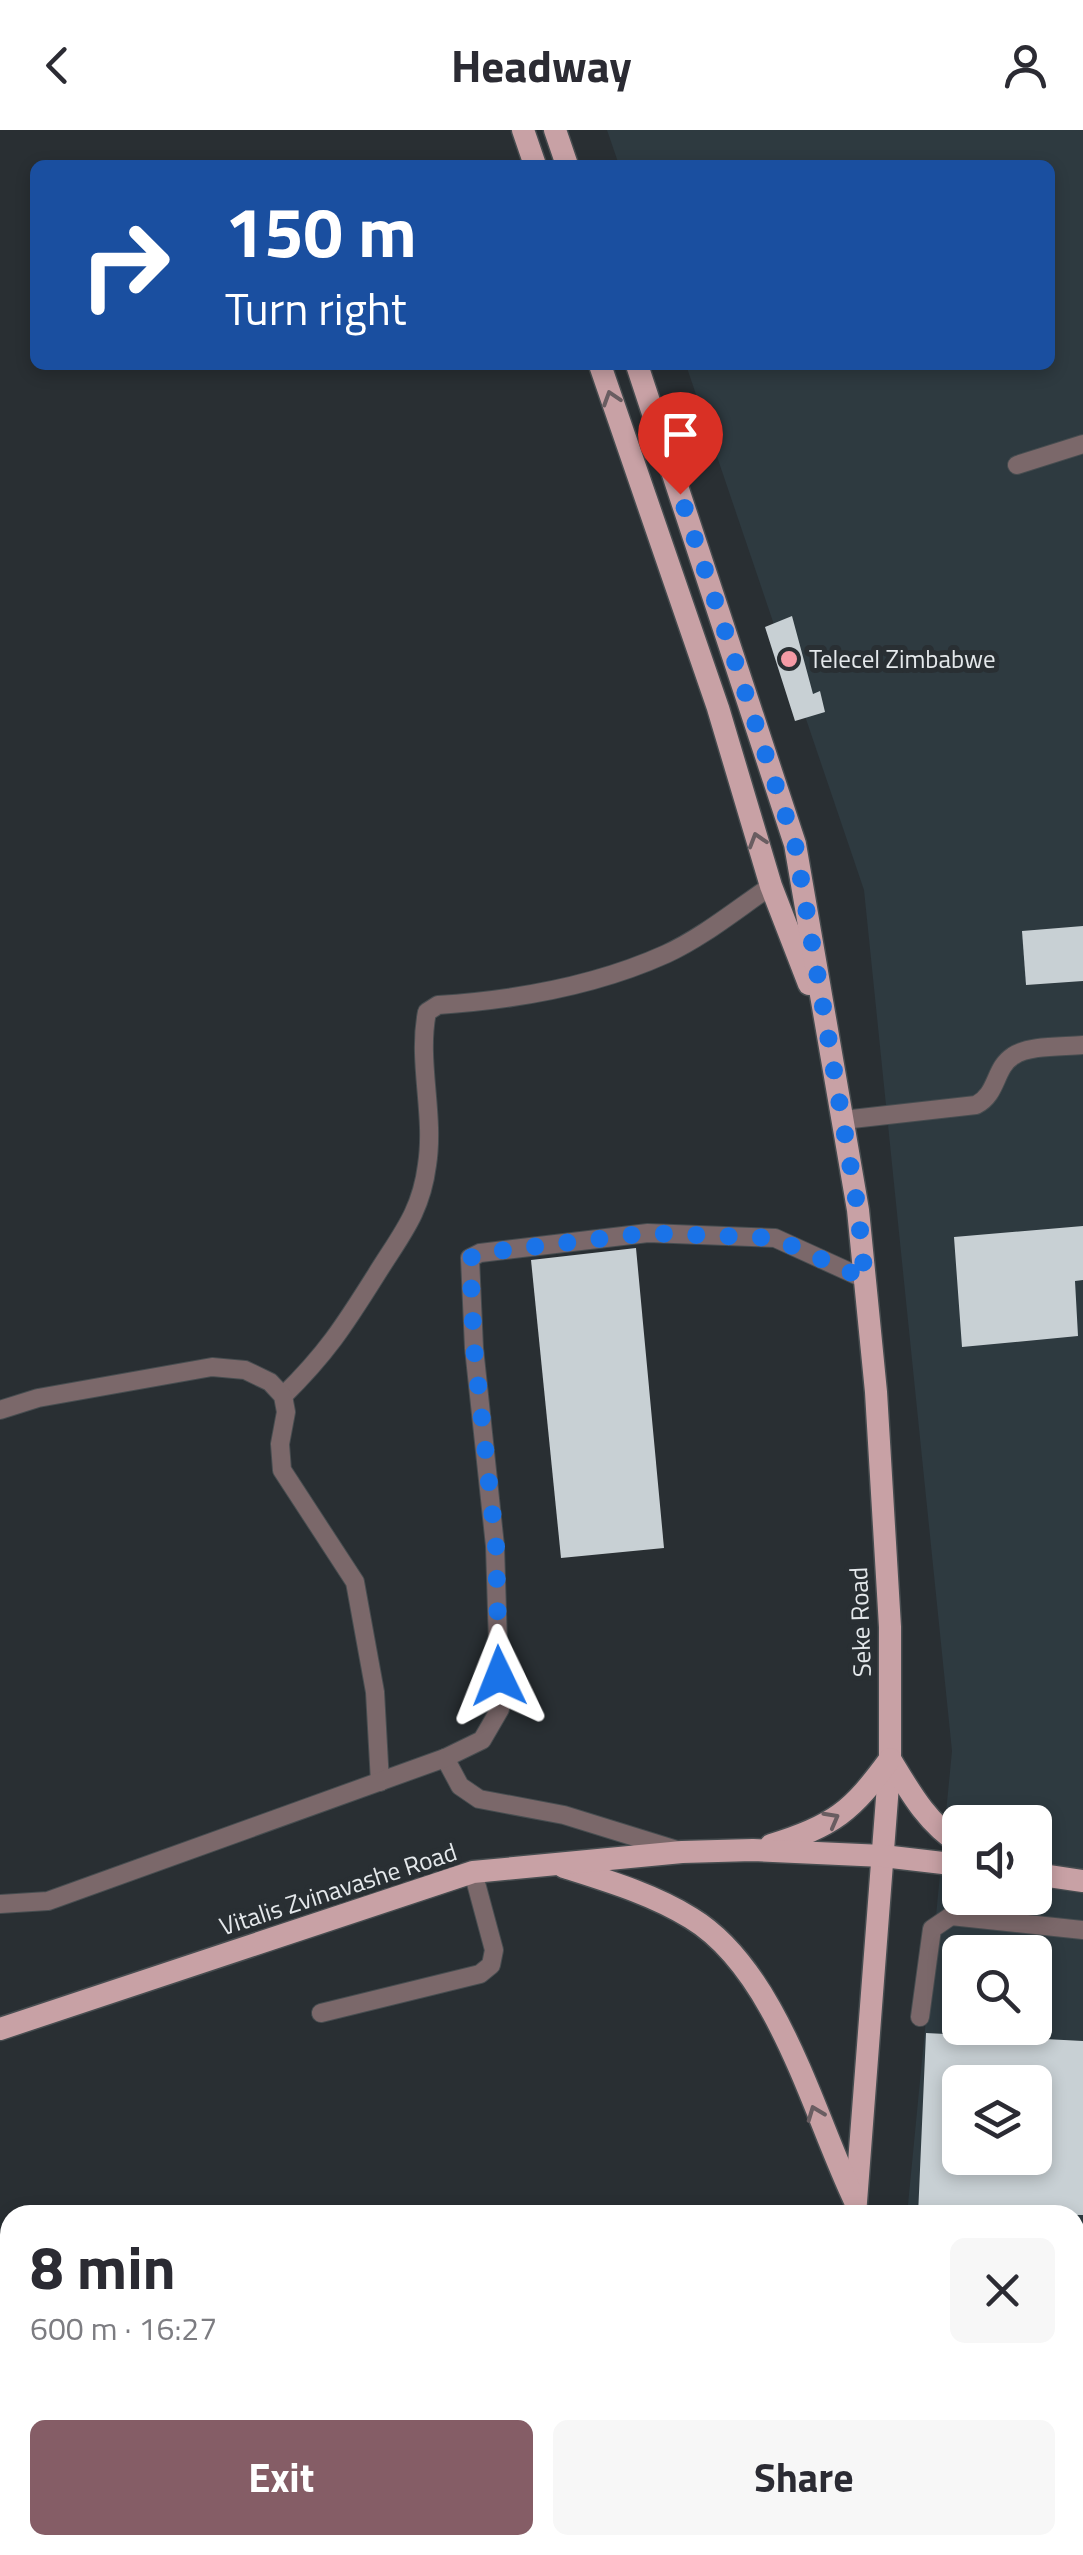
<!DOCTYPE html>
<meta charset="utf-8">
<style>
body{margin:0;font-family:"Titillium Web",sans-serif;background:#f7f7f7;color:#2b2b33;height:100vh;display:flex;flex-direction:column;font-size:38px;white-space:nowrap}
*{box-sizing:border-box;margin:0}
p{font-size:32px;color:#7c7c81}
.icon{flex:none;width:55px;height:55px;fill:none;stroke:currentColor;stroke-width:2;stroke-linecap:round;stroke-linejoin:round}
.map{position:relative;flex:1;overflow:hidden}
.sheet{position:absolute;left:0px;top:2075px;width:1085px;height:350px;display:flex;flex-direction:column;background:#fff;border-radius:30px 30px 0 0;box-shadow:0 5px 15px #0003}
.sheet>*{flex:none}
.banner{position:absolute;left:30px;top:30px;width:1025px;height:210px;border-radius:15px;box-shadow:0 5px 15px #0003;background:#1a4fa0;color:#fff;overflow:hidden}
.tools{position:absolute;left:942px;top:1675px;display:grid;gap:20px}
.tools a{display:grid;place-items:center;width:110px;height:110px;border-radius:15px;background:#fff;box-shadow:0 5px 15px #0003;font-size:50px}
.pin{position:absolute;display:grid;place-items:center;width:85px;height:85px;color:#fff;margin:-102px -42px;border-radius:50% 50% 50% 0;rotate:-45deg;box-shadow:0 0 10px #0007}
.pin .icon{rotate:45deg}
.me{position:absolute;width:110px;margin:-55px;rotate:358deg;stroke-linejoin:round;filter:drop-shadow(0 0 8px #0008)}
.turn{display:flex;align-items:center;gap:35px;height:210px;padding:0 30px;font-size:45px}
.turn .icon{width:130px;height:130px;stroke-width:2.5}
.turn b{display:block;font-size:70px;line-height:85px}
.round{display:grid;place-items:center;flex:none;width:105px;height:105px;border-radius:15px;background:#f7f7f7}
.head{display:flex;align-items:center;justify-content:space-between;height:170px;padding:0 30px}
h1{font-size:60px;font-weight:700;line-height:75px}
.primary-button{display:flex;gap:20px;margin-top:auto;padding:20px 30px}
.primary-button a{flex:1;height:115px;border-radius:15px;background:#855d66;color:#fff;font-size:40px;font-weight:700;line-height:115px;text-align:center}
.primary-button a+a{background:#f7f7f7;color:#2b2b33}
header{display:flex;justify-content:space-between;align-items:center;height:130px;padding:0 30px;background:#fff;font-size:45px;font-weight:700}
.map>svg:first-child{display:block}
</style>
<header><svg class="icon" aria-label="back" viewBox="0 0 24 24"><path d="M15 5l-7 7 7 7"/></svg>Headway<svg class="icon" aria-label="person" viewBox="0 0 24 24"><circle cx="12" cy="8" r="4"/><path d="M4 21q1-7 8-7t8 7"/></svg></header>
<div class="map">
<svg width="1083" height="2425" viewBox="0 0 1083 2425">
<rect width="100%" height="100%" fill="#292f33"/>
<path fill="#2e3a40" fill-rule="evenodd" d="M607 0H1083V2425H900L899 2415H1075V2085H907L952 1621 864 760 686 235H1050V35H619ZM960 1692H1035V1768H960ZM960 1822H1035V1898H960ZM960 1952H1035V2028H960Z"/>
<g fill="#c8d0d4" fill-rule="evenodd">
<path d="M792 486 813 564 820 561 825 582 795 591 765 497Z"/>
<path d="M1083 796V851L1026 855 1022 801Z"/>
<path d="M1083 1096V1150L1075 1151 1078 1206 962 1217 954 1107Z"/>
<path d="M636 1118 664 1418 561 1428 531 1130Z"/>
<path d="M926 1903 1083 1911V2085H918ZM960 1952H1035V2028H960Z"/>
</g>
<g fill="none" stroke-linecap="round" stroke-linejoin="round">
<defs>
<g id="minor">
<path d="M1017 335 1083 314"/>
<path d="M843 990 976 975C998 964 994 938 1013 926 1029 915 1063 917 1083 915"/>
<path d="M283 1266C326 1224 344 1196 376 1145 400 1106 421 1083 427 1035 435 984 417 932 427 882L438 875C515 870 595 856 666 824 703 807 737 779 771 756"/>
<path d="M0 1280 38 1268 212 1237 245 1240 270 1252 283 1266 286 1282 280 1314 282 1340 355 1452 375 1562 380 1652"/>
<path d="M445 1628 460 1656 479 1669 564 1685 677 1720"/>
<path d="M0 1774 48 1771 445 1628 482 1610 500 1579 495 1416 474 1218 470 1128 480 1123 648 1103 775 1108 865 1149"/>
<path d="M321 1883 480 1844 491 1835 494 1820 473 1742"/>
<path d="M920 1887 932 1799 951 1786 1083 1800"/>
<path d="M0 2203 10 2217"/>
<path d="M1075 2349 1083 2358"/>
<path d="M135 2415 141 2425"/>
<path d="M439 2415 445 2425"/>
<path d="M809 2415V2425"/>
</g>
<g id="major">
<path d="M523 0 535 35"/>
<path d="M555 0 567 35"/>
<path d="M600 235 718 578 771 756 809 854"/>
<path d="M637 235 795 714 858 1080 876 1262 890 1497V1629L855 2085"/>
<path d="M890 1629C910 1662 927 1693 960 1714"/>
<path d="M771 1715C834 1696 852 1681 890 1629"/>
<path d="M564 1737C608 1751 652 1764 691 1788 777 1840 813 1983 854 2069"/>
<path d="M1035 1744 1083 1751"/>
<path d="M0 1899 473 1742 682 1722 753 1720 883 1726 960 1735"/>
<path d="M862 2415V2425"/>
</g>
</defs>
<use href="#minor" stroke="#474d50" stroke-width="20"/>
<use href="#major" stroke="#474d50" stroke-width="25"/>
<use href="#minor" stroke="#7b686a" stroke-width="18"/>
<use href="#major" stroke="#c8a1a5" stroke-width="22"/>
</g>
<defs><path id="oneway-chevron" d="M-2-3.5L2.5 0L-2 3.5" fill="none" stroke-width="1.6" stroke-linecap="round" stroke-linejoin="round" transform="scale(2.5)"/></defs>
<g stroke="#695d61">
<use href="#oneway-chevron" transform="translate(611 268) rotate(-108)"/>
<use href="#oneway-chevron" transform="translate(757 710) rotate(-107)"/>
<use href="#oneway-chevron" transform="translate(832 1689) rotate(-29)"/>
<use href="#oneway-chevron" transform="translate(815 1983) rotate(-111)"/>
</g>
<g fill="none" stroke-linecap="round" stroke-linejoin="round">
<path stroke="#1a73e8" stroke-width="18" stroke-dasharray="0 32.4" d="M499 1546 496 1416 474 1218 470 1128 480 1123 648 1103 775 1108 865 1149 858 1080 795 714 680 364"/>
</g>
<circle fill="#f49aa5" stroke="#292f33" stroke-width="4" cx="789" cy="529" r="10"/>
<g text-anchor="middle" stroke-width="10" stroke-linejoin="round" paint-order="stroke">
<g font-size="25" fill="#e4e8eb" stroke="#292f33" text-anchor="start">
<text x="809" y="538">Telecel Zimbabwe</text>
</g>
<g font-size="25" fill="#e4e8eb" stroke="#292f33">
<text transform="translate(860 1492) rotate(-92)" y="9">Seke Road</text>
<text transform="translate(338 1759) rotate(-18)" y="9">Vitalis Zvinavashe Road</text>
</g>
</g>
</svg>
<div class="tools">
<a><svg class="icon" aria-label="sound" viewBox="0 0 24 24"><path d="M4 9h4l5-4v14l-5-4H4zM17 9q2 3 0 6"/></svg></a>
<a><svg class="icon" aria-label="search" viewBox="0 0 24 24"><circle cx="10" cy="10" r="6"/><path d="M15 15l6 6"/></svg></a>
<a><svg class="icon" aria-label="layers" viewBox="0 0 24 24"><path d="M12 4l9 5-9 5-9-5zM3 14l9 5 9-5"/></svg></a>
</div>
<div class="pin" style="left:680px;top:364px;background:#d93025"><svg class="icon" aria-label="arrive" viewBox="0 0 24 24"><path d="M6 21V4h12l-3 4 3 4H6"/></svg></div>
<svg class="me" style="left:499px;top:1546px" viewBox="-20 -20 40 40"><path d="M0-17L14 15 0 8-14 15z" fill="#1a73e8" stroke="#fff" stroke-width="4"/></svg>
<div class="banner">
<div class="turn"><svg class="icon" aria-label="right" viewBox="0 0 24 24"><path d="M7 20v-9h11M14 6l5 5-5 5"/></svg><div><b>150 m</b>Turn right</div></div>
</div>
<section class="sheet">
<div class="head"><div><h1>8 min</h1><p>600 m · 16:27</p></div><a class="round"><svg class="icon" aria-label="close" viewBox="0 0 24 24"><path d="M6 6l12 12M18 6L6 18"/></svg></a></div>
<div class="primary-button"><a>Exit</a><a>Share</a></div>
</section>
</div>
